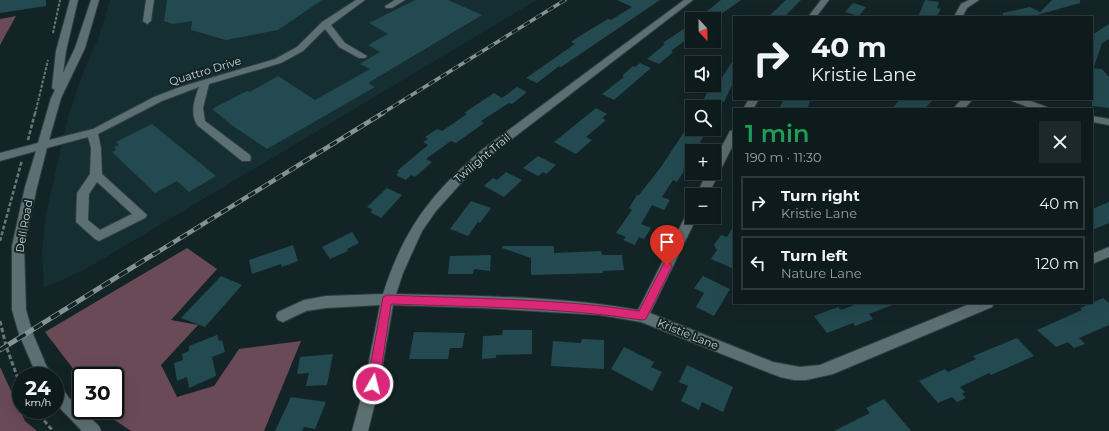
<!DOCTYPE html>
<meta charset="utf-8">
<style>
body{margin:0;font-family:Montserrat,sans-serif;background:#1c282a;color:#f1f3f6;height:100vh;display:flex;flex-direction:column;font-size:15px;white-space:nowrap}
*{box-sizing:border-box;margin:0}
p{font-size:13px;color:#9ba1a4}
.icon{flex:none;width:22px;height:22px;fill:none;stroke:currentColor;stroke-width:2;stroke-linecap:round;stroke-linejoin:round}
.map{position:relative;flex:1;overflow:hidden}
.side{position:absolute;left:733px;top:108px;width:360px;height:196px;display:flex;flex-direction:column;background:#0e1b1d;border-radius:0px;box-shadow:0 4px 16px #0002,0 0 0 1px #2e393b}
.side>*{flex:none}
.banner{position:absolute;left:733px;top:16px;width:360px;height:84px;border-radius:0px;box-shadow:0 4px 16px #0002,0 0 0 1px #2e393b;background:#0e1b1d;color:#f1f3f6;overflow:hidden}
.needle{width:26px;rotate:158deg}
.controls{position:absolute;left:685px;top:12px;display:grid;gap:8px}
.controls a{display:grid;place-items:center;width:36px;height:36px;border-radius:0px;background:#0e1b1d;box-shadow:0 4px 16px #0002,0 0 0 1px #2e393b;font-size:20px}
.speed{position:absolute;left:12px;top:367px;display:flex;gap:8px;font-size:20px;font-weight:700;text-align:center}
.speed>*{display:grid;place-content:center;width:52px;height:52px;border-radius:50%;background:#0e1b1d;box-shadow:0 4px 16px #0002,0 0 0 1px #2e393b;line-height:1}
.speed small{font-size:10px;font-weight:400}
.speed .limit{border:2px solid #111;border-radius:6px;background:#fff;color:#111}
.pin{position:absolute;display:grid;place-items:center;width:34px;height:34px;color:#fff;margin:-41px -17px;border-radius:50% 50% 50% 0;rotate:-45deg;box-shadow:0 0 4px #0007}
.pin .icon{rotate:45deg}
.me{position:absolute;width:44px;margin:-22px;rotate:8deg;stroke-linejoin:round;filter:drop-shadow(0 0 3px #0008)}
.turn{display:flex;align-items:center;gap:14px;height:84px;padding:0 12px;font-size:18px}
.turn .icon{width:52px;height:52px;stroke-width:2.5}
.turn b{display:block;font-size:28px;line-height:34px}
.round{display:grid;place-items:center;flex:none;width:42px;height:42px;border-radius:0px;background:#1c282a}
.head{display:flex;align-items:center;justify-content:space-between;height:68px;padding:0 12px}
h1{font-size:24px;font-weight:600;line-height:30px;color:#1e9e55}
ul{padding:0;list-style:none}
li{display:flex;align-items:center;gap:12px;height:54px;margin:0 8px 6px;padding:0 4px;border:2px solid #2e393b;border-radius:0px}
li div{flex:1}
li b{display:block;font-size:15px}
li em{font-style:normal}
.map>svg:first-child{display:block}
</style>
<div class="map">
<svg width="1109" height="431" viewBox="0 0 1109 431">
<rect width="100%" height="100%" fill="#132427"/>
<path fill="#152e32" d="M110 0H537L86 269 44 288 42 251 46 214 68 117 84 70 99 37Z"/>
<g fill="#6a4a56">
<path d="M16 16 0 45V19Z"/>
<path d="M187 248 217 269 171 320 198 325 161 365 177 397 214 386 239 349 301 341 264 431H131L110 417 105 410H115V376H81V379L45 332Z"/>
<path d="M0 367 25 421 37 431H0Z"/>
</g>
<g fill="#234a50">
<path d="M0 0H46V6L0 13Z"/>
<path d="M167 0H322L278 30 226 40 191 30 192 21 173 24 164 21Z"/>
<path d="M415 0H448L482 15 368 83 375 87 267 149 233 126 212 109 247 91 250 92 278 76 315 100 370 69 360 64 380 52 368 45 388 34 369 23Z"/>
<path d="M617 0H660L561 67 559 66 537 83 526 78 575 44 571 42 583 34 608 19 611 20 632 7Z"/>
<path d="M721 0H741L714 19H697Z"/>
<path d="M786 0H801L784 17H768Z"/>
<path d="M925 0 939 2 937 8 941 9 936 17H918Z"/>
<path d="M1052 0H1080V3L1030 17H1003V13L1030 7 1040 12Z"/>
<path d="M853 3 866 7 859 16 845 12Z"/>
<path d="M692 23V35L671 51 673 52 659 64 647 59 665 44 663 43Z"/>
<path d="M1109 24V39L1102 43 1094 67H1092V35Z"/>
<path d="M734 59V81L724 102 720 100 715 109 714 107 701 105 710 87 715 88Z"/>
<path d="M640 63 651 68 614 100 602 94 624 77 622 76 633 66 635 67Z"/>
<path d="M1092 68 1102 69 1109 77V108L1092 106Z"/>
<path d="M517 87 527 92 512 104 509 103 481 121 484 123 456 143 451 141 426 159 432 162 415 177 411 175 406 180 396 175 399 173 397 171 428 145 423 142 428 139 425 137 437 129 442 131 467 114 464 113 494 93 502 98Z"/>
<path d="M784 99H803L810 101 807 109H779Z"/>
<path d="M901 99H934L924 109H891Z"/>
<path d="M596 108 607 114 602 118 606 120 586 137 592 140 576 154 554 142Z"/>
<path d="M152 124 216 176 189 192 177 181 155 193 112 152 116 150 114 147 119 145 116 142Z"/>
<path d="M686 129H708L695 151H692V155L683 170 684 171 677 182 673 180 662 197 670 200 664 210 652 205 641 224 651 228 644 239 639 237 635 245 623 240 626 237 616 233 632 210 629 208 637 195H639L661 167Z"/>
<path d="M538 156 556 165 546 174 543 172 538 176 523 168Z"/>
<path d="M506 172 522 180 504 197 484 186 493 178 497 180Z"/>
<path d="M387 188 402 195 381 218 370 212 373 210 367 207Z"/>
<path d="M471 201 491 208 480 223 478 222 468 236 450 229Z"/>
<path d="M1109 202V223L1092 230V209Z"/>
<path d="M734 225V269L711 259 717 250 714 245 721 235 727 237Z"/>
<path d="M352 232 359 243 347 249 348 251 330 259 322 247Z"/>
<path d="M293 245 298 261 282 267 281 264 252 274 249 260Z"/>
<path d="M502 246H554V253L601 251 602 255H622L624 270 603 271V273L531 275V258L502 248Z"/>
<path d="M491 255 490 271 474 269 473 274H448L450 256Z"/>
<path d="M221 276 242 285 205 327 181 318Z"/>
<path d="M703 276 730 289 714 316 696 307 704 293 694 288Z"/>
<path d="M1103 298 1109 303V325L1079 338 1085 344 1074 348 1068 342 1056 347 1037 330 1082 310 1080 308Z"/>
<path d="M860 303 895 304 869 314 873 319 855 326 853 323 827 333 814 316 838 307 841 310Z"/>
<path d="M503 330H532V354L496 355V358L482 359 483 336 502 335Z"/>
<path d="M414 332 465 333 462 348H450L448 359H409Z"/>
<path d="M217 335 219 341 222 340 225 352 212 357 216 376 189 388 187 377 177 381 174 363 183 360 182 354 189 351V346Z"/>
<path d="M1017 338 1034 356 991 375 989 373 960 387 965 392 962 394 966 398 957 402 952 397 938 403 919 381 945 369 948 372 976 359 973 356Z"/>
<path d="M582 339 604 340V369L551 366 553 341 581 343Z"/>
<path d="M624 347 654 362 651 367 662 372 652 391 611 369Z"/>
<path d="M333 354 327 385 306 386 309 373 297 374 300 357Z"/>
<path d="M687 365 733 387 723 412 702 402 699 410 681 401 688 386 679 382Z"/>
<path d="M291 397 326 402 315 429 304 427 302 431H275Z"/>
<path d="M884 399 911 431H834L870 413 866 408Z"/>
</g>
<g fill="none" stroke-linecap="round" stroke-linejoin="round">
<defs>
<g id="minor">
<path d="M70 0H78L66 51 63 73 75 48 91 0H99L85 48 61 98 49 140 93 129 154 97 180 87 275 59 297 47 322 22 356 0H365L331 25 345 43 367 56 365 58H359L339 47 325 29 303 51 281 63 209 84 203 108 205 121 250 155 251 158 250 161H242L197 125C190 113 194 100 199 87L162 101 98 134 101 148 102 174 147 215 145 218 99 241 95 239 76 222 77 193 90 174 91 148 88 137 47 148 37 187 24 246 26 310 33 334 46 365 53 376H37L19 334 12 310V246L25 187 36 151 0 161V153L38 143 51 98 55 90 52 88 56 51ZM97 182 132 214 100 230 88 220 89 194Z"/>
<path d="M146 0H154L151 21 147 24 143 21Z"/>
<path d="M395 0H405L392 8H386L385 6Z"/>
<path d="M684 0H693L491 155 470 173 436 211 422 231 403 273 396 294C477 296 559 296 638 310L686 215 688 212 692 211V217H697L650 313 773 362 800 367 820 365 972 303H994L992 307 833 374 806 380H794L780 377 641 322 600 315 483 308 393 305 378 391 368 431H352L363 391 380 305 326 308 306 311 283 322 278 320 276 316 278 312 304 300 326 296 383 294C403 230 432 192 483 149Z"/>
<path d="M821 0H829L816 17H808Z"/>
<path d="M969 0H979L967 8 962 17H954L961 4Z"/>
<path d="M749 99H759L753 109H743Z"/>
<path d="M962 99H973L964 109H953Z"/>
<path d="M1011 99H1025L1047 107 1048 109H1033L1012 101Z"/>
<path d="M1092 116 1109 119V125L1092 122Z"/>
<path d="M734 130V143L708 195H696L707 173H714V161L730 131Z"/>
<path d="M1109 247V257L1092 264V254Z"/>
<path d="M55 383 60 385 69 398 99 426 101 431H82L55 403Z"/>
</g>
</defs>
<use href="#minor" stroke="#313d3f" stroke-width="2"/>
<g stroke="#687679" stroke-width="2" stroke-dasharray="3 1.5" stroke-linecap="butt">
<path d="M53 33 60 0"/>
<path d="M35 114 48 60"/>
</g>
<g stroke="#687679" stroke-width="2.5" stroke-dasharray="4 2" stroke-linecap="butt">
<path d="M28 140 35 113"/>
<path d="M0 241 22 160"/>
</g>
<g stroke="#687679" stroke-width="3" stroke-dasharray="4.5 2.5" stroke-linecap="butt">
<path d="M0 321 6 346 21 387"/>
<path d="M35 410 53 431"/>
</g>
<use href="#minor" fill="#5c6f73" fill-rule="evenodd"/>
<defs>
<path id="rail-far2" d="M381 114 565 0"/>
<path id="rail-far1" d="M153 255 383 113"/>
<path id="rail" d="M0 350 154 254"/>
</defs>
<use href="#rail-far2" stroke="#859294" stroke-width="3.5"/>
<use href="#rail-far1" stroke="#859294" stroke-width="4.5"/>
<use href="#rail" stroke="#859294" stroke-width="5"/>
<use href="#rail-far2" stroke="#132427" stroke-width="2.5" stroke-dasharray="7" stroke-linecap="butt"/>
<use href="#rail-far1" stroke="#132427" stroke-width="3" stroke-dasharray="8" stroke-linecap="butt"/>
<use href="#rail" stroke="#132427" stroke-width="3.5" stroke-dasharray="10" stroke-linecap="butt"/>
</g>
<path fill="#db2777" stroke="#8e194d" d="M667 262 670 263 672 266 646 319 642 320C559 307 475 307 391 304L379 384 377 388 373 389 369 388 367 384 383 297 387 295C471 299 556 298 639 311L664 263Z"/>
<g text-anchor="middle" stroke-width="4" stroke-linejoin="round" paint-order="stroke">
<g font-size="11" fill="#c9d4d5" stroke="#132427">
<text transform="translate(205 71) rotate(-17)" y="4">Quattro Drive</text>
<text transform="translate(482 158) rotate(-40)" y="4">Twilight Trail</text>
<text transform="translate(24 226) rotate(-80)" y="4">Dell Road</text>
<text transform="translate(688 334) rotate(22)" y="4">Kristie Lane</text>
</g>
</g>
</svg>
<div class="controls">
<a><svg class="needle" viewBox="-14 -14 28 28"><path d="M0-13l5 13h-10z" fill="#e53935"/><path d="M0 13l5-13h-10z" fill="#9ba1a4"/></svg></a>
<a><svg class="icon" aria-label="sound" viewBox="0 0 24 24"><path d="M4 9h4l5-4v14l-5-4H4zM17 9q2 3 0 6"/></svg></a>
<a><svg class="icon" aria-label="search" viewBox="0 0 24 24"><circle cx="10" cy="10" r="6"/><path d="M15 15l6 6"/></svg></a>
<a>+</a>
<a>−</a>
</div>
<div class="speed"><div>24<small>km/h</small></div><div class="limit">30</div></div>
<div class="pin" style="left:667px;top:266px;background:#d93025"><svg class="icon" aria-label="arrive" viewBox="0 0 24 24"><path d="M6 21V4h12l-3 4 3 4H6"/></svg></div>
<svg class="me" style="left:373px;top:384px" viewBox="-20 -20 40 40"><circle r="17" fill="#db2777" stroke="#fff" stroke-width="3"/><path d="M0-11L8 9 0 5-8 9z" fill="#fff"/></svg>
<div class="banner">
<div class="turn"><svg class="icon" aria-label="right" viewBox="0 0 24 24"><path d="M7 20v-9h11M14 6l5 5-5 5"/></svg><div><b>40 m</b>Kristie Lane</div></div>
</div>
<section class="side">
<div class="head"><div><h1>1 min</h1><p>190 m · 11:30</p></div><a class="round"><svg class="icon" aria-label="close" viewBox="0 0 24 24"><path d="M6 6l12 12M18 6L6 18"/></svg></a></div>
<ul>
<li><svg class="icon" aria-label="right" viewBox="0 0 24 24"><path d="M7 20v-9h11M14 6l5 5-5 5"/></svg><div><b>Turn right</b><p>Kristie Lane</p></div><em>40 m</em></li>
<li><svg class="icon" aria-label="left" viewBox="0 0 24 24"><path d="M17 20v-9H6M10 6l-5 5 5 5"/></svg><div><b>Turn left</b><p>Nature Lane</p></div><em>120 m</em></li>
</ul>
</section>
</div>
